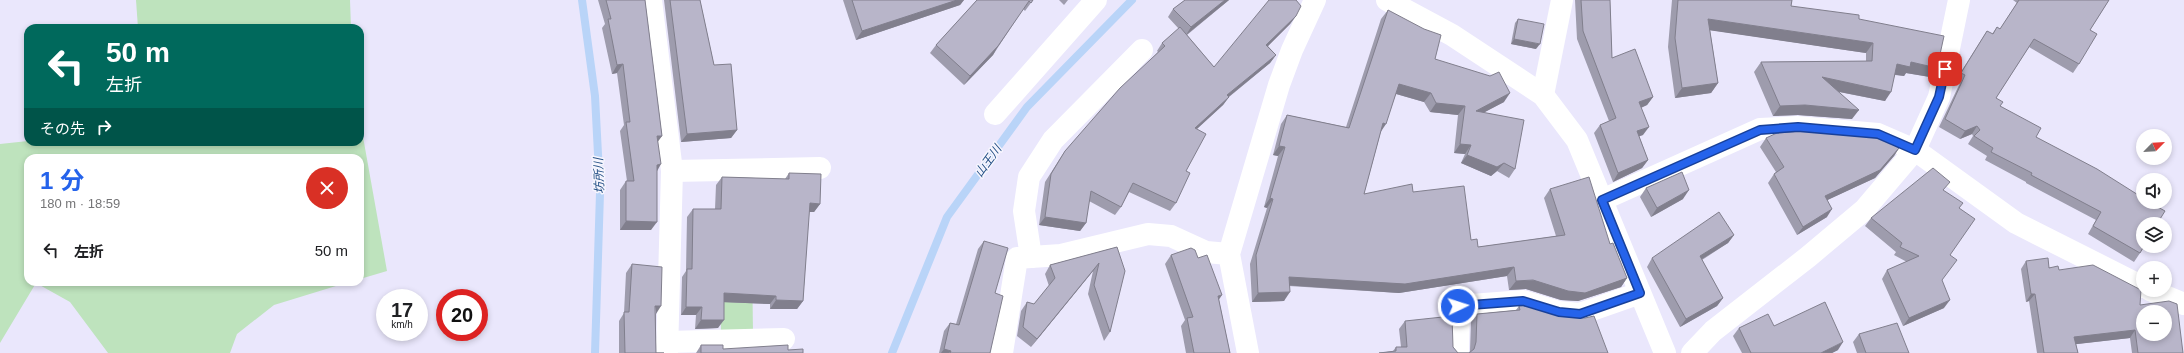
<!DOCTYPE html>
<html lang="ja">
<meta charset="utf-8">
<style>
body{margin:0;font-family:Helvetica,"Noto Sans JP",sans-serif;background:#f6f6f6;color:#202124;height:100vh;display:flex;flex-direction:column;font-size:15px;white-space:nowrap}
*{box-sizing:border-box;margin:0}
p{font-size:13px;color:#757577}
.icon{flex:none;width:22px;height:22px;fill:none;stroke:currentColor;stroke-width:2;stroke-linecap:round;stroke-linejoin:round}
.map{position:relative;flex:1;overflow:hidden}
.sheet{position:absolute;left:24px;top:154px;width:340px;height:132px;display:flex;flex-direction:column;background:#fff;border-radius:12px;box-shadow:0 2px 6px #0003}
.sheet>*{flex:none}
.banner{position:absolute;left:24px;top:24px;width:340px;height:122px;border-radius:12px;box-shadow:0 2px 6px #0003;background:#00695c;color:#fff;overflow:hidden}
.needle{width:26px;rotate:66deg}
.fabs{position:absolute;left:2136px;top:129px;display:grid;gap:8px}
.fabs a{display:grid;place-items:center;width:36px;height:36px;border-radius:50%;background:#fff;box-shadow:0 2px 6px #0003;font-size:20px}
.speed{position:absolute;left:376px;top:289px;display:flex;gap:8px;font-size:20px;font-weight:700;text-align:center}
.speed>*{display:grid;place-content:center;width:52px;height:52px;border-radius:50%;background:#fff;box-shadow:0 2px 6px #0003;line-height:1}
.speed small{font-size:10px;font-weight:400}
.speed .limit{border:6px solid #d22;background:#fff;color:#111}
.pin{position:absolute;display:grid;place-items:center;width:34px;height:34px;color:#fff;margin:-17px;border-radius:8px;box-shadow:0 2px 6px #0006}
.me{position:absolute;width:44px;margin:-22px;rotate:86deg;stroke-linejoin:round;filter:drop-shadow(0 0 3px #0008)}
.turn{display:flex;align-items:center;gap:14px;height:84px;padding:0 16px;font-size:18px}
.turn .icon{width:52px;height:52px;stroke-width:2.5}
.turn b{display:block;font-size:28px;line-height:34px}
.then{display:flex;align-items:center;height:38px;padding:0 16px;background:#0003;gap:8px;font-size:15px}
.round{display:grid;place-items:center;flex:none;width:42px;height:42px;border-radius:21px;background:#f6f6f6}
.head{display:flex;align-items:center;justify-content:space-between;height:68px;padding:0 16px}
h1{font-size:24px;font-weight:700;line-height:30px;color:#2563eb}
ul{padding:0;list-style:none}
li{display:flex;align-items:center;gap:12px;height:56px;padding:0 16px}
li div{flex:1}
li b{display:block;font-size:15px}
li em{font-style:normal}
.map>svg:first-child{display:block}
</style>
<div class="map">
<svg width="2184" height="353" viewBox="0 0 2184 353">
<rect width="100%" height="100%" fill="#eae7fc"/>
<g fill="#bee3bd">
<path d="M136 0H350L351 28H138Z"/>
<path d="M360 120 387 271 360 279V158H28V282H349L274 305 237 334 230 353H108L70 302 36 283 0 343V144L28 141 360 142Z"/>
<path d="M752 257 753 333H721L720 259Z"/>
</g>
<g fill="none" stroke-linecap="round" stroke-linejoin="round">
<g stroke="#b9d4f8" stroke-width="8">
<path d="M582 0 595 96 600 193 595 353"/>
<path d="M892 353 947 217 1027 107 1132 0"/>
</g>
<g stroke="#fff" stroke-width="22">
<path d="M651 0 672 171 667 353"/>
<path d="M1387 0 1452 35 1543 95 1577 140 1665 353"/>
<path d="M1543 95 1562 0"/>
<path d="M995 114 1096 0"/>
<path d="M672 171 820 168"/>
<path d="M1602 200 1760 129 1797 127 1878 134 1915 150 2016 223 2143 287"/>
<path d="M1031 257 1061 255 1148 234 1171 236 1206 252 1229 254"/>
<path d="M2150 290 2184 304"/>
<path d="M667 342 784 339"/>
<path d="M1458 350 1459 306 1523 301 1559 312 1580 314 1640 293"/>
<path d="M1002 353 1017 258 1031 257 1024 211 1029 177 1053 140 1142 50"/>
<path d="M1248 353 1229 254 1279 85 1292 50 1315 0"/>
<path d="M1692 353 1713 331 1808 257 1864 210 1915 150 1939 97 1959 0"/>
</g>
</g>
<g fill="#9e9cad">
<path d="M598 0H645L662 136 658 141 657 170 651 230H620V190L626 181H627L620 131 624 125 617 73 612 74 602 28 605 24Z"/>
<path d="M664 0H700L714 65 737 130 731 138 681 142Z"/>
<path d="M843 0H964L960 5 856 40Z"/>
<path d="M977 0H1033L1025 11 1023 9 993 55 964 85 930 53 936 45Z"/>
<path d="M1059 0H1068L1064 5Z"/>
<path d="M1185 0H1229L1187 35 1214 67 1296 16 1290 24 1268 46 1276 55 1270 63 1229 97 1223 105 1197 129 1176 203 1170 211 1129 192 1121 207 1115 215 1089 201 1086 223 1080 231 1039 225 1045 182 1059 160 1065 151 1158 52 1157 51 1162 43 1179 29 1168 17 1173 9Z"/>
<path d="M1575 0H1610L1612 58 1653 97 1647 105 1641 108 1643 135 1639 136 1648 160 1642 168 1613 182 1594 133 1600 125 1609 121 1577 39Z"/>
<path d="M1672 0H1792L1791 6 1859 19 1937 68 1930 77 1906 73 1904 76 1895 75 1885 101 1839 92 1852 119 1798 115 1773 116 1754 72 1761 62 1866 61V53L1710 30 1718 83 1711 93 1675 98 1668 47Z"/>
<path d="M2013 0H2109L2090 30 2079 64 2073 73 2029 47 1996 98 2000 106 2036 137 2140 253 2134 262 2088 234 2096 220 2026 183V182L1985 160 1987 156 1968 144 1973 136 1972 134 1960 139 1939 127 1960 83 1955 81 1987 31 1992 34 1997 27 2000 29 2017 3Z"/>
<path d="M1388 10 1435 59 1504 102 1484 112 1515 169 1509 178 1497 171 1491 176 1461 163 1465 154 1454 153 1458 115 1430 112 1424 102 1396 94 1381 131 1364 194 1413 192 1478 247 1556 236 1544 198 1550 189 1610 244 1627 278 1621 287 1578 301 1561 300 1526 289 1509 290 1507 276 1399 293 1289 286 1284 301 1252 302 1250 264 1267 208 1264 207 1278 156 1273 155 1281 124 1287 115 1346 127 1381 19Z"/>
<path d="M1518 19 1536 49 1511 44 1515 23Z"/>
<path d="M1766 138 1899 148 1894 156 1875 178 1827 200V217L1797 235 1768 183 1774 174 1776 172 1760 147Z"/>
<path d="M789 173 820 204 814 212H809L803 301 797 309H770V304L724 302 718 328 695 329 696 315H681L682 277 686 271 687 217 693 209H715L716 185 722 177 785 179Z"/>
<path d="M1646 188 1683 199 1651 217 1640 197Z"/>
<path d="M1944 191 1959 208 1950 255 1942 280 1944 308 1903 326 1882 279 1887 270 1907 262 1894 255 1896 252 1865 226 1871 218Z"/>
<path d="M1734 235 1728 243 1702 260 1723 298 1717 306 1680 327 1647 267 1652 258Z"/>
<path d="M984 241 995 293 990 353H939L944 331 950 323 956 324 978 249Z"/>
<path d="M1117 247 1110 332 1104 341 1088 294 1093 271 1031 347 1017 336 1021 311 1027 302 1034 304 1049 286 1045 274 1050 265Z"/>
<path d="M1171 255 1198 258 1219 300 1230 353H1186L1181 326 1185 320 1165 264Z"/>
<path d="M2026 261 2059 270 2140 305 2183 353H2132L2130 338 2076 344 2078 353H2037L2029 301 2026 302 2021 269Z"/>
<path d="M632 264 656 314V353H664H619V321L624 313 626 273Z"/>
<path d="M1519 306 1608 353H1379L1393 351 1396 347H1401L1399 329 1405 321 1453 347 1458 353H1469L1470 351 1471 322 1477 314 1516 310Z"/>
<path d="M1774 326 1838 350 1832 353H1742L1733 336 1739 328Z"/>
<path d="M1859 334 1909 353H1857L1853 342Z"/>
<path d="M701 345 723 349 788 350 803 353H696Z"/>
</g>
<g fill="#817f8d">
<path d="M957 0H964L960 5 856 40 862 31Z"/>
<path d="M1225 0H1229L1186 35 1191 27Z"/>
<path d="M1296 16 1290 24 1261 53 1266 45Z"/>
<path d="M1708 19 1873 43 1866 53 1701 29Z"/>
<path d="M1514 39 1540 44 1536 49 1511 44Z"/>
<path d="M998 46 993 55 964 85 970 76Z"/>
<path d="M1276 55 1270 63 1221 103 1227 95Z"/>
<path d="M1911 62 1937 68 1930 77 1906 73 1904 76 1891 74 1897 64Z"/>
<path d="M623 64 617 73 612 74 617 65Z"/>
<path d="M1822 77 1891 92 1885 101 1815 87Z"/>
<path d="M1718 83 1711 93 1675 98 1682 88Z"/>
<path d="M1399 84 1431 93 1424 102 1393 93Z"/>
<path d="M1510 93 1504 102 1470 120 1476 111Z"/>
<path d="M1229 97 1223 105 1189 136 1195 128Z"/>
<path d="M1653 97 1647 105 1633 111 1639 102Z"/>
<path d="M1436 103 1465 106 1458 115 1430 112Z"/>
<path d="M1805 105 1859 110 1852 119 1798 115 1773 116 1780 106Z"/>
<path d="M1383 123 1386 124 1380 133Z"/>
<path d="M1977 126 1972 134 1960 139 1965 131Z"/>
<path d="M1649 127 1643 135 1631 139 1637 131Z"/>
<path d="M737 130 731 138 681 142 687 134Z"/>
<path d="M657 136H662L656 144Z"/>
<path d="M1460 144 1471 145 1465 154 1454 153Z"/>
<path d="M1279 146 1285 147 1278 156 1273 155Z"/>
<path d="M1899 148 1894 156 1875 178 1819 204 1825 196Z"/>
<path d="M1467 155 1504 163 1497 171 1491 176 1461 163Z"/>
<path d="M1648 160 1642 168 1613 182 1618 173Z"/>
<path d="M661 164 656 173 657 165Z"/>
<path d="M1689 190 1683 199 1651 217 1657 208Z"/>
<path d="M1270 198 1273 199 1267 208 1264 207Z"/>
<path d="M810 203 820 204 814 212H804Z"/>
<path d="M1832 209 1827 217 1797 235 1803 227Z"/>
<path d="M1045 217 1086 223 1080 231 1039 225Z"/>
<path d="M626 221 657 222 651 230H620Z"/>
<path d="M1734 235 1728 243 1694 264 1700 256Z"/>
<path d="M1099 263 1093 271 1031 347 1037 339Z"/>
<path d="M1514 267 1507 276 1399 293 1283 285 1289 277Z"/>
<path d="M1627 278 1621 287 1578 301 1561 300 1526 289 1509 290 1516 281Z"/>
<path d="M1290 292 1284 301 1252 302 1258 293Z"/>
<path d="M724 293 776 296 770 304 719 302Z"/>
<path d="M2031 294H2035L2029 301 2026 302Z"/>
<path d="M1222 295 1216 304 1218 296Z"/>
<path d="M1723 298 1717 306 1680 327 1686 319Z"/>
<path d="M776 300 803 301 797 309H770Z"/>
<path d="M1950 300 1944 308 1903 326 1909 318Z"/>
<path d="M655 306H661L656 314Z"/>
<path d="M686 307H702L696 315H681Z"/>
<path d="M701 320H724L718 328 695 329Z"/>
<path d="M2135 330 2130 338 2069 345 2074 337Z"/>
<path d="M1843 342 1838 350 1832 353H1821Z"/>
<path d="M944 349 951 351 949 353H941Z"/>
</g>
<g fill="#b8b5c9" stroke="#817f8d" fill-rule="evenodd">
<path d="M606 0H645L662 136H657L661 164 657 165V222L626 221V181H634L626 122H630L623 64 617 65 608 19H611Z"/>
<path d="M670 0H700L714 65 731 64 737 130 687 134Z"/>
<path d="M852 0H957L862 31Z"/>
<path d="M977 0H1033L1031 3 1029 1 998 46 970 76 936 45Z"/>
<path d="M1185 0H1225L1191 27 1173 9Z"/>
<path d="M1269 0H1296L1301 6 1296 16 1266 45 1276 55 1227 95 1229 97 1195 128 1206 134 1186 171 1190 173 1176 203 1133 183 1121 207 1091 191 1086 223 1045 217 1051 174 1065 151 1120 88 1165 46 1162 43 1180 27 1214 67Z"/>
<path d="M1581 0H1610L1612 58 1635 49 1653 97 1639 102 1649 127 1637 131 1648 160 1618 173 1600 125 1616 118 1583 31Z"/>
<path d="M1678 0H1792L1791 6 1859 15V19L1944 36 1937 68 1911 62 1910 67 1897 64 1891 92 1822 77 1859 110 1805 105 1780 106 1761 62 1872 61 1873 43 1708 19 1718 83 1682 88 1675 38Z"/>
<path d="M2019 0H2109L2090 30 2097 34 2079 64 2034 39 1996 98 2003 102 2000 106 2041 128 2036 137 2097 169 2143 198V202H2149L2165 211 2157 224H2143V246H2144L2140 253 2093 226 2101 212 2031 175 2032 173 1991 152 1993 148 1974 136 1980 130 1977 126 1965 131 1945 119 1965 75 1961 73 1987 31 1993 34 1997 27 2000 29Z"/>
<path d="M1388 10 1424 29 1441 35 1435 59 1490 76 1499 72 1510 93 1476 111 1524 120 1515 169 1504 163 1497 167 1467 155 1471 145 1460 144 1465 106 1436 103 1431 93 1399 84 1386 124 1383 123 1364 194 1412 184 1413 192 1464 186 1471 240 1477 239 1478 247 1565 235 1550 189 1589 177 1610 244 1613 243 1627 278 1585 293 1568 291 1533 280 1516 281 1514 267 1405 284 1289 277 1290 292 1258 293 1256 255 1273 199 1270 198 1285 147 1279 146 1287 115 1349 128Z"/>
<path d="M1518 19 1544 24 1540 44 1514 39Z"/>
<path d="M1803 131 1881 138 1899 148 1880 170 1825 196 1832 209 1803 227 1774 174 1784 167 1766 138 1777 133Z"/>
<path d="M1933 168 1950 182 1943 190 1963 203 1959 208 1975 219 1950 255 1957 260 1942 280 1950 300 1909 318 1887 270 1919 256 1900 247 1902 243 1871 218Z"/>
<path d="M1682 172 1689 190 1657 208 1646 188Z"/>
<path d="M789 173 821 174 820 204 810 203 803 301 776 300V296L724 293V320H701L702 307H686L687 269H692L693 209H721L722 177 789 179Z"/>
<path d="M1719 212 1734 235 1700 256 1723 298 1686 319 1652 258Z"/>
<path d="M984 241 1008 248 995 293 1003 296 990 353H950L951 351 944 349 950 323 959 325Z"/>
<path d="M1117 247 1125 271 1110 332 1094 285 1099 263 1037 339 1023 327 1027 302 1034 304 1055 278 1050 265Z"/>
<path d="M1191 248 1195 250 1198 258 1207 255 1222 295 1218 296 1230 353H1194L1187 318 1193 317 1171 255Z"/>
<path d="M2048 258 2049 268 2058 266 2059 270 2093 265 2141 290 2140 305 2169 301 2177 304 2183 353H2138L2135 330 2074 337 2078 353H2044L2035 294H2031L2026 261ZM2143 312H2165V334H2143Z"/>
<path d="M632 264 662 267 661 306H655L656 353H664H625L624 312H629Z"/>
<path d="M1825 302 1843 342 1821 353H1751L1739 328 1768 314 1774 326Z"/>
<path d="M1527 305 1563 316 1585 318 1594 316 1608 353H1379L1396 351V347H1407L1405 321 1452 316 1453 347 1458 353H1469L1474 349 1476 342 1477 314 1520 310 1519 306Z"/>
<path d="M1897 323 1909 353H1866L1859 334Z"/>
<path d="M701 345H723V349L788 345V350L803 349V353H701Z"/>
</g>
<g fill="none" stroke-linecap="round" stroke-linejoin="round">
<defs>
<path id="route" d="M1458 306 1523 301 1559 312 1580 314 1640 293 1602 200 1760 130 1798 127 1878 134 1915 150 1939 97 1945 69"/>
</defs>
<use href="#route" stroke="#184099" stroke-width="10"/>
<use href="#route" stroke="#2563eb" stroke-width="7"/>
</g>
<g text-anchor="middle" stroke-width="3" stroke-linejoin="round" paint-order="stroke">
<g font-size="12" font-style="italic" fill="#245086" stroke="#f7f6fe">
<text transform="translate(988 161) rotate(-54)" y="4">山王川</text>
<text transform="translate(599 176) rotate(-92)" y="4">坊所川</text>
</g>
</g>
</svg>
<div class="fabs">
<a><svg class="needle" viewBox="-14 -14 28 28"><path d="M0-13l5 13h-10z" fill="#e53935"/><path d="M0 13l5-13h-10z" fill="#757577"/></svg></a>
<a><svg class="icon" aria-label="sound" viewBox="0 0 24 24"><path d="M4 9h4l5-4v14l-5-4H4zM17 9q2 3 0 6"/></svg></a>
<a><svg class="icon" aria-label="layers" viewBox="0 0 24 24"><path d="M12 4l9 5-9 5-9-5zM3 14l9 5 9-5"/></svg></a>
<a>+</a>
<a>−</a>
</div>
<div class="speed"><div>17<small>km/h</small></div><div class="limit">20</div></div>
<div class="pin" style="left:1945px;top:69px;background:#d93025"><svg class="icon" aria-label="arrive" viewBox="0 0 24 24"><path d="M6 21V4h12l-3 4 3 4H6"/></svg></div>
<svg class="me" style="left:1458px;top:306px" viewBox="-20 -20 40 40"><circle r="17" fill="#2563eb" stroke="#fff" stroke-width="3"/><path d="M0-11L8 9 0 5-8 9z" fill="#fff"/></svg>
<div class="banner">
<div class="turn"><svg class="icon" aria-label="left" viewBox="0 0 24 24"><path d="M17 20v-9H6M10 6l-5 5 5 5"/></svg><div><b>50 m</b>左折</div></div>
<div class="then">その先<svg class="icon" aria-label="right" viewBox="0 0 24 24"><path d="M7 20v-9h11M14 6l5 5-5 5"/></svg></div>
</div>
<section class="sheet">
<div class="head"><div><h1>1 分</h1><p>180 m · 18:59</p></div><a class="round" style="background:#d93025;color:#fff"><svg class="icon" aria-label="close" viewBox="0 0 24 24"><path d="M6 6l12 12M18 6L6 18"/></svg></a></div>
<ul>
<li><svg class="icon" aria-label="left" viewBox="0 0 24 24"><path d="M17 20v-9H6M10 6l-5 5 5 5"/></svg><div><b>左折</b></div><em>50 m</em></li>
</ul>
</section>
</div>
